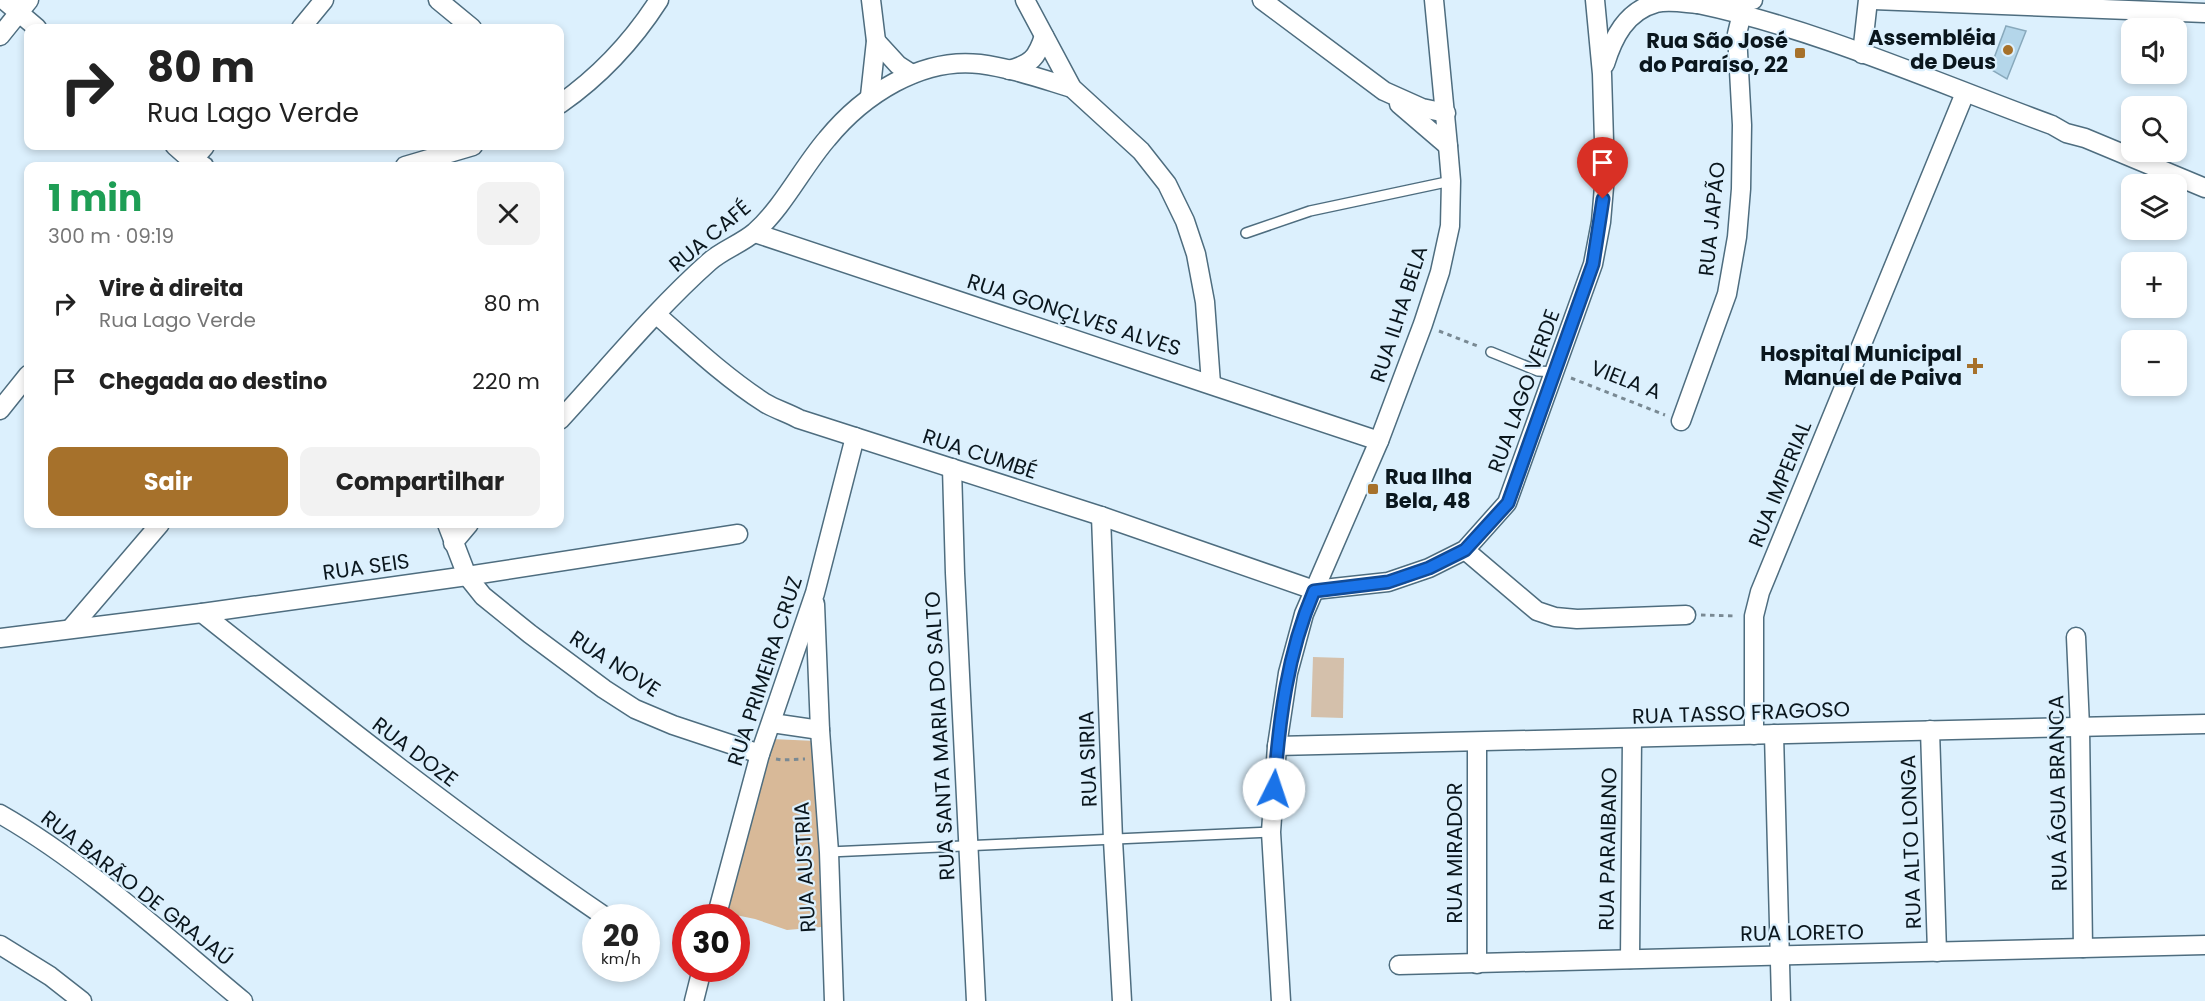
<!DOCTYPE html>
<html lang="pt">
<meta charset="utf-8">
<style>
body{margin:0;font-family:Poppins,sans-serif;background:#f2f2f2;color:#222;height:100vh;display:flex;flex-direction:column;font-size:22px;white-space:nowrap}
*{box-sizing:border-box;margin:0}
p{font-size:20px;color:#767676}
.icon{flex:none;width:33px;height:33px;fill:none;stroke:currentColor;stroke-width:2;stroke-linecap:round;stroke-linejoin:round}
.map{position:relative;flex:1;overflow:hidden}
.drawer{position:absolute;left:24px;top:162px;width:540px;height:366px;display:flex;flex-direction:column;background:#fff;border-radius:12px;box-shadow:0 3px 9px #0003}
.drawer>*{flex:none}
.top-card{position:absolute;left:24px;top:24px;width:540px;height:126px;border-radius:12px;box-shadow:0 3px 9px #0003;background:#fff;color:#222;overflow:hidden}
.tools{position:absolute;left:2121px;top:18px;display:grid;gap:12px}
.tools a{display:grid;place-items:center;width:66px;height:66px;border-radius:12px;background:#fff;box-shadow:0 3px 9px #0003;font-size:30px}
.speed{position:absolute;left:582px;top:904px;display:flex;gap:12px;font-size:30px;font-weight:700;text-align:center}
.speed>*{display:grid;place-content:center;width:78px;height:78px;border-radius:50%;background:#fff;box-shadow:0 3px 9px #0003;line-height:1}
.speed small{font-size:15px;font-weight:400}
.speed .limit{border:9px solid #d22;background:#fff;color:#111}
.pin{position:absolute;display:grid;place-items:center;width:51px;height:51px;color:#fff;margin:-62px -26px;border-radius:50% 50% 50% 0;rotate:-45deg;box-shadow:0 0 6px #0007}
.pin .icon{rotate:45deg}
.me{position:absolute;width:66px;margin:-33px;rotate:4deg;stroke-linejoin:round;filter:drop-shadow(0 0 4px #0008)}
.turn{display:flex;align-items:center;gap:21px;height:126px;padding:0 24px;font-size:27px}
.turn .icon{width:78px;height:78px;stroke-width:2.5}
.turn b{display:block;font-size:42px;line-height:51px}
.round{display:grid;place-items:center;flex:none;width:63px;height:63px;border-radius:12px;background:#f2f2f2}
.headline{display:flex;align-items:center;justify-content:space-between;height:102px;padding:0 24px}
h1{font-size:36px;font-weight:700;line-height:45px;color:#1e9e55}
.primary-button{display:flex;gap:12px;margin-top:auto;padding:12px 24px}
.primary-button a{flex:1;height:69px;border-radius:12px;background:#a6712b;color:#fff;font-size:24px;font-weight:700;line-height:69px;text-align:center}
.primary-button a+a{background:#f2f2f2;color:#222}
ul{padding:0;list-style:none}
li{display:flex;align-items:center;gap:18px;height:78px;padding:0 24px}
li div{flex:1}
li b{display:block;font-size:22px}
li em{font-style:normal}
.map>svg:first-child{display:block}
</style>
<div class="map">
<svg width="2205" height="1001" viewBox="0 0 2205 1001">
<rect width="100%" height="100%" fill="#dcf0fd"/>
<path fill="#d4c0ab" d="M1313 657 1344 658 1343 718 1311 717Z"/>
<path fill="#d8b998" d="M772 739 816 741 821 927 787 930 755 919 726 913Z"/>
<path fill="#b4d6ea" stroke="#88a9bc" stroke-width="1.5" d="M2006 26 2026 31 2007 79 1990 69Z"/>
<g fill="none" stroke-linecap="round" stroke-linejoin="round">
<defs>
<g id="lane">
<path d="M1246 233 1310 211 1451 181"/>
<path d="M1491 352 1538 371 1555 372"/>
<path d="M829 852 1271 832"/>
</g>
<g id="street">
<path d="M4 0 37 28"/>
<path d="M438 0 472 28"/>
<path d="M1025 0 1072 88 1141 151 1167 184 1185 221 1196 254 1205 302 1211 384"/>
<path d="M1262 0 1384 91 1422 108 1446 113"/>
<path d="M1873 0 2205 13"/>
<path d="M1698 4C1817 29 1937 83 2052 125L2066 133 2085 138 2205 188"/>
<path d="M301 28 324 0"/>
<path d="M0 36 29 0"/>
<path d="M876 41 898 65 912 74"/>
<path d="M1862 54 1868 0"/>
<path d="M1605 64C1613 38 1626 11 1656 3 1670 0 1684 3 1697 4 1716 4 1735 1 1753 0"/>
<path d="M1009 70C1031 64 1037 58 1044 36"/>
<path d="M870 96 876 41 871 0"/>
<path d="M560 104C600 76 632 42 659 0"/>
<path d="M1399 104 1448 146"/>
<path d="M175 146 192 161 204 166"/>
<path d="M191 166 192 161 205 146"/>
<path d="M405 166 473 146"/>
<path d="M755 233 1379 441"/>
<path d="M657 315C691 345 726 378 765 403 775 409 788 413 799 419L1101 516 1314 590 1388 582 1429 568 1465 550 1507 503 1593 264 1601 222 1605 175 1602 74 1595 0"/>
<path d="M0 410 28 375"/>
<path d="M560 420C608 368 656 309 709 262 722 250 741 244 755 232 784 206 802 168 827 139 863 95 921 57 980 64 1011 68 1042 79 1072 88"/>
<path d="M1681 421 1727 294 1737 237 1741 189 1742 125 1737 34 1742 13"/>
<path d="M952 468 955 573 976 1001"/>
<path d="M1101 516 1113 840 1122 1001"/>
<path d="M447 524 467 576 483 596 530 634 604 689 635 709 673 725 760 754"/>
<path d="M453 543 469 524"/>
<path d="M1465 550 1537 611 1555 617 1577 619 1686 615"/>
<path d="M815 604 820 730 829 852 834 1001"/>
<path d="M202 613C334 718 467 823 607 918"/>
<path d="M71 628 160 524"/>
<path d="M2076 637 2080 727 2083 948"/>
<path d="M0 638 202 613 467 576 738 534"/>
<path d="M772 723 820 730"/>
<path d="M1930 730 1937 952"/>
<path d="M1774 734 1781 1001"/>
<path d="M1754 735V616L1760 592 1965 93"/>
<path d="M1277 746C1587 740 1896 730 2205 724"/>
<path d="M0 814C86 863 167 938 243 1001"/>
<path d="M716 918 760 754 815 593 855 437"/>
<path d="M0 945 50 976 82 1001"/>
<path d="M1630 959 1632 739"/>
<path d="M1477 964V742"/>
<path d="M1399 965 2205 945"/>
<path d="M694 1001 702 969"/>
<path d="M1281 1001 1271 832 1277 746 1288 673 1304 614 1379 441 1423 324 1440 272 1450 226 1451 181 1448 146 1434 0"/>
</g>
</defs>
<use href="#lane" stroke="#4e6d7f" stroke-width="12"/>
<use href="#street" stroke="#4e6d7f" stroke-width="21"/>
<g stroke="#798993" stroke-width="3" stroke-dasharray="4.5 4.5" stroke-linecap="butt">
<path d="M1439 331 1480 347"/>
<path d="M1571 378 1665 415"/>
<path d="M1701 615 1737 616"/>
<path d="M776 759 782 760 805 759"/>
</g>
<use href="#lane" stroke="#fff" stroke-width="9"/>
<use href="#street" stroke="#fff" stroke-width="18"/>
</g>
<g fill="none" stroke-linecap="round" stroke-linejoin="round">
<defs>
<path id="route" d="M1274 789C1279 721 1287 654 1314 591L1388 582 1429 568 1465 550 1508 503 1593 264 1603 199"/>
</defs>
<use href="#route" stroke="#114b97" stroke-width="15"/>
<use href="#route" stroke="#1a73e8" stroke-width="10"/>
</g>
<g fill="#a6712b" stroke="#dcf0fd" stroke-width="2">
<circle cx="2008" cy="50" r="6"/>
<rect x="1794" y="47" width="12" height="12" rx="3"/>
<path d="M1972 357h6v6h6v6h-6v6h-6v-6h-6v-6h6z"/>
<rect x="1367" y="483" width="12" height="12" rx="3"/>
</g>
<g text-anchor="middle" stroke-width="4.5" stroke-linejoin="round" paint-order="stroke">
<g font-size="21" font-weight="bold" fill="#0a161d" stroke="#dcf0fd" text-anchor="end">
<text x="1996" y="45">Assembléia<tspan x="1996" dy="24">de Deus</tspan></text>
<text x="1788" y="48">Rua São José<tspan x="1788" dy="24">do Paraíso, 22</tspan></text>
<text x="1962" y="361">Hospital Municipal<tspan x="1962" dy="24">Manuel de Paiva</tspan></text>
<text x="1385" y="484" text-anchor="start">Rua Ilha<tspan x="1385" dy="24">Bela, 48</tspan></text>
</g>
<g font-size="21" fill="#0a161d" stroke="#dcf0fd">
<text transform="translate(1712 219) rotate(-84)" y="7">RUA JAPÃO</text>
<text transform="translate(710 236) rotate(-40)" y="7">RUA CAFÉ</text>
<text transform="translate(1399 314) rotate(-72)" y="7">RUA ILHA BELA</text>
<text transform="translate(1074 315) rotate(18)" y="7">RUA GONÇLVES ALVES</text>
<text transform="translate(1626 380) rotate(21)" y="7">VIELA A</text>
<text transform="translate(1524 391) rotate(-70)" y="7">RUA LAGO VERDE</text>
<text transform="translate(980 454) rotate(18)" y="7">RUA CUMBÉ</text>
<text transform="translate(1780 484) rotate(-68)" y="7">RUA IMPERIAL</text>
<text transform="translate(366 567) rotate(-8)" y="7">RUA SEIS</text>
<text transform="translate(615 664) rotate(33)" y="7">RUA NOVE</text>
<text transform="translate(765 671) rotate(-72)" y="7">RUA PRIMEIRA CRUZ</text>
<text transform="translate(1741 713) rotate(-2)" y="7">RUA TASSO FRAGOSO</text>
<text transform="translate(940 736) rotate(-93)" y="7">RUA SANTA MARIA DO SALTO</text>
<text transform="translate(415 752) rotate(37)" y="7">RUA DOZE</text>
<text transform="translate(1088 759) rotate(-92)" y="7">RUA SIRIA</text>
<text transform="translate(2058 793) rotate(-91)" y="7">RUA ÁGUA BRANCA</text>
<text transform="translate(1911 842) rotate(-92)" y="7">RUA ALTO LONGA</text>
<text transform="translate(1608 849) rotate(-89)" y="7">RUA PARAIBANO</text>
<text transform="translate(1455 853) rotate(-90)" y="7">RUA MIRADOR</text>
<text transform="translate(805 867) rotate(-93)" y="7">RUA AUSTRIA</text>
<text transform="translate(137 888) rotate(38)" y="7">RUA BARÃO DE GRAJAÚ</text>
<text transform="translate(1802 933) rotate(-1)" y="7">RUA LORETO</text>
</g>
</g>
</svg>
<div class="tools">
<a><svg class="icon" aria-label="sound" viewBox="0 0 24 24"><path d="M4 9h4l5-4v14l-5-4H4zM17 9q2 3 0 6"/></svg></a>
<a><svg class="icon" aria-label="search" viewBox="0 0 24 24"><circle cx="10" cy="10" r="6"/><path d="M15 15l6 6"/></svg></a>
<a><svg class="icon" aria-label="layers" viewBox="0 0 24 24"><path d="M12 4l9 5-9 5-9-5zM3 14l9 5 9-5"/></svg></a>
<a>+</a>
<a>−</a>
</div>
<div class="speed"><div>20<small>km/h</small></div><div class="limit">30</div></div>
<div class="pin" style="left:1603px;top:199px;background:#d93025"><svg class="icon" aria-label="arrive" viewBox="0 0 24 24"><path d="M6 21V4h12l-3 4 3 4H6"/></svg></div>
<svg class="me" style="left:1274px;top:789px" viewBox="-20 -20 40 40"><circle r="19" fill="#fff"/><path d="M0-13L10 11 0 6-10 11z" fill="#1a73e8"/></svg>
<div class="top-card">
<div class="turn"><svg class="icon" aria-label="right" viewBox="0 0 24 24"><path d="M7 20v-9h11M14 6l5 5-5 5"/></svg><div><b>80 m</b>Rua Lago Verde</div></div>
</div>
<section class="drawer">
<div class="headline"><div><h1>1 min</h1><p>300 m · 09:19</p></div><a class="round"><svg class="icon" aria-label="close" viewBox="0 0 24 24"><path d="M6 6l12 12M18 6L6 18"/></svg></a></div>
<ul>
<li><svg class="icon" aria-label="right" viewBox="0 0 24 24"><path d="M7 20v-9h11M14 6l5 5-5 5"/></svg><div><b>Vire à direita</b><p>Rua Lago Verde</p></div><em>80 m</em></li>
<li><svg class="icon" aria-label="arrive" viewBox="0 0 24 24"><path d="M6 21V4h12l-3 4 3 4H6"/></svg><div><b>Chegada ao destino</b></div><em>220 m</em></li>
</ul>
<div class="primary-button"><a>Sair</a><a>Compartilhar</a></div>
</section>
</div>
